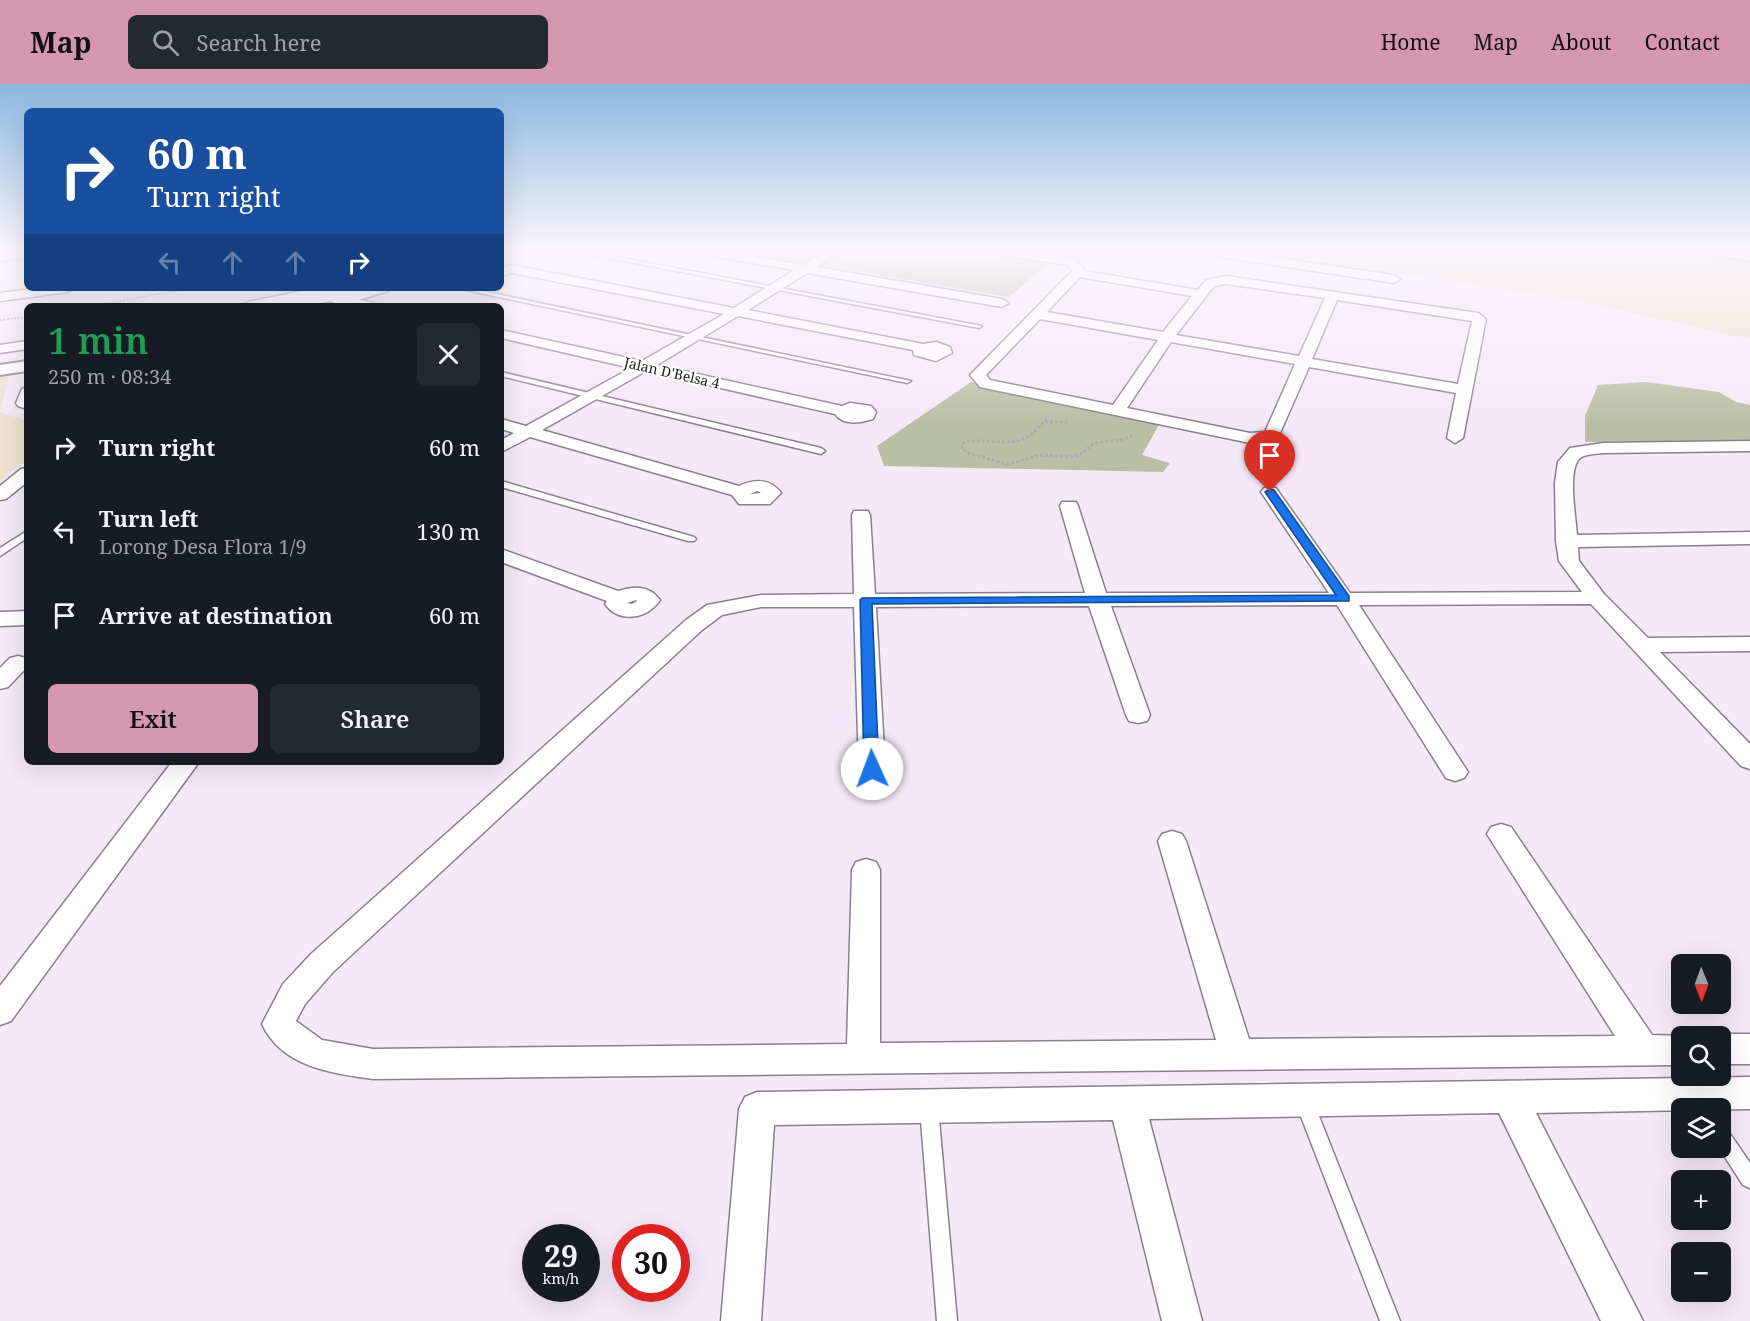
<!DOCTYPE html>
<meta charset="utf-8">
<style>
body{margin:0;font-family:"Noto Serif",serif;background:#242831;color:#f1f3f6;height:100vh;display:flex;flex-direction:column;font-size:22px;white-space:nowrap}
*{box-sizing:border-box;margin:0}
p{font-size:20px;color:#9ea1a6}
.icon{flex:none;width:33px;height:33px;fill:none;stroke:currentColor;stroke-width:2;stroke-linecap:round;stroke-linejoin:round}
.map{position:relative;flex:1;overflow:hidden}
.side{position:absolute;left:24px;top:219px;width:480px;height:462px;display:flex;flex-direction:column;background:#171b24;border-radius:9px;box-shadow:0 6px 24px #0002}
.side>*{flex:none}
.banner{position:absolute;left:24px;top:24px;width:480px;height:183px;border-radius:9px;box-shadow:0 6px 24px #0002;background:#1a4fa0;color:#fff;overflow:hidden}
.needle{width:39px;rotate:179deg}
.tools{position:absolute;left:1671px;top:870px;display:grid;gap:12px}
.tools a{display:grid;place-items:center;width:60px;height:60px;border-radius:9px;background:#171b24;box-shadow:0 6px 24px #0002;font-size:30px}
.speed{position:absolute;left:522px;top:1140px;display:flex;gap:12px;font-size:30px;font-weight:700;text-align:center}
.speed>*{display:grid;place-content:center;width:78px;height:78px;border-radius:50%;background:#171b24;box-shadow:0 6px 24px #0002;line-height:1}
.speed small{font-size:15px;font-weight:400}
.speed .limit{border:9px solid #d22;background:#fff;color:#111}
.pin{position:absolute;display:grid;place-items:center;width:51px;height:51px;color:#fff;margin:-62px -26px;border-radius:50% 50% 50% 0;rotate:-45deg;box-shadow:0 0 6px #0007}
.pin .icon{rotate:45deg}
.me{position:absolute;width:66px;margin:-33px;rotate:358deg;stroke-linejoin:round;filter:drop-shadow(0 0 4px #0008)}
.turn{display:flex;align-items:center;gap:21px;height:126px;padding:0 24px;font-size:27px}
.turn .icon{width:78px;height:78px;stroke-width:2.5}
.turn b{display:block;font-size:42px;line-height:51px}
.lanes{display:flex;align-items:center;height:57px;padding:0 24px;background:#0003;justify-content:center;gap:30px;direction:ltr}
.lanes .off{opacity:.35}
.round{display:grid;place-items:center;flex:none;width:63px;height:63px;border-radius:9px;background:#242831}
.head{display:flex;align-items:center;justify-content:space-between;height:102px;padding:0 24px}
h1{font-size:36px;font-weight:600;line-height:45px;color:#1e9e55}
.button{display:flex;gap:12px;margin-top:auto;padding:12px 24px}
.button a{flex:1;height:69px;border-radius:9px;background:#d596b0;color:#111;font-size:24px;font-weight:600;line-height:69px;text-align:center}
.button a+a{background:#242831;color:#f1f3f6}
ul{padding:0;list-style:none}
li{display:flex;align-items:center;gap:18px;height:84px;padding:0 24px}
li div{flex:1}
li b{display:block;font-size:22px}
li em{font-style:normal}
header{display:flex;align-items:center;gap:36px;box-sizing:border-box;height:84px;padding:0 30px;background:#d596b0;color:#111}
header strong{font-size:28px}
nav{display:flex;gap:33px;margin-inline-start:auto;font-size:21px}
.search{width:420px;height:54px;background:#242831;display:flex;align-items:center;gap:15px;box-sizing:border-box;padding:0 21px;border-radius:9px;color:#9ea1a6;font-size:22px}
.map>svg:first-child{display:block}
</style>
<header>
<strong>Map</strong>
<div class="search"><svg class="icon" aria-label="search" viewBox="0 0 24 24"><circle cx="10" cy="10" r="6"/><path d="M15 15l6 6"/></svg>Search here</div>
<nav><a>Home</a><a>Map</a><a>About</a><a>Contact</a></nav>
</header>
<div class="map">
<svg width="1750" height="1237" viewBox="0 0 1750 1237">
<rect width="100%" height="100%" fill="#f5e9f9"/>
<g fill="#ede2ce">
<path d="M1293 168H1663L1750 180V255L1574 216 1289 173Z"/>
<path d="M9 290 0 328 27 337V376L0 397V291Z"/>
</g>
<g fill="#b9bfa3">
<path d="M742 168H993L1031 174 1047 181 1009 213Z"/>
<path d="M971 298 1160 339 1142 371 1170 379 1163 388 884 382 877 362Z"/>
<path d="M1646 298 1719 308 1736 318 1750 321V356L1585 358V332L1598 301Z"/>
</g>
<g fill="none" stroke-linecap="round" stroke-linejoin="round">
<defs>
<g id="service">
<path d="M576 168H590L982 242 979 244Z"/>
<path d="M1691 168H1710L1750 173V177Z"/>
<path d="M456 204H468L911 297 907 299Z"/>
<path d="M501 288 821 364 825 367 821 370 501 292Z"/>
<path d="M501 397 694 453 696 455 694 457H688L501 403Z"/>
<path d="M27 447V454L0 472V464Z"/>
<path d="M1304 1009 1310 1011 1313 1017 1400 1237H1380L1295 1017 1298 1011Z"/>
<path d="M929 1016 935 1018 938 1024 957 1237H937L920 1024 923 1018Z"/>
<path d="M1720 1042 1726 1044 1750 1079V1104L1743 1101 1719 1064H1720Z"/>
</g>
<g id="minor">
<path d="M27 168V174L0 177V169Z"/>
<path d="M705 168H733L803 181 823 168H838L817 183 1002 215 1009 219 1002 223 807 189 748 226 923 260 936 258 950 263 952 269 936 277 914 271 913 266 738 232 657 281 842 322 850 319 871 322 876 328 873 335C860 339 844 342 835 330L646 287 542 346 739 402C755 395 770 394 781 409L770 420H739L732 411 530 353 501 368V356L514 349 501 345V335L526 342 631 284 501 254V246L642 277 724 230 512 189 501 192V184L512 181 734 224 794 186 711 172ZM757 407 761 409 750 410Z"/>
<path d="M1001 168H1032L1072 174 1076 175 1085 187 1198 206 1206 196 1226 192 1478 229 1486 235 1463 354 1455 359 1447 354 1456 309 1309 283 1277 356 1250 359 980 303 970 291 973 288 1072 187 1068 181 1007 172ZM1080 193 1192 212 1163 248 1047 228ZM1226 200 1325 214 1299 272 1176 251 1214 202ZM1337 216 1472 237 1458 300 1312 275ZM1040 235 1158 256 1113 321 990 296 986 291ZM1171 258 1295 280 1265 348 1250 349 1127 324Z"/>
<path d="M1207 168H1238L1394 191 1400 195 1394 199 1213 172Z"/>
<path d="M1738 168H1750V173L1740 170Z"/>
<path d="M39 204H74L68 208 0 217V209Z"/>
<path d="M316 204H334C317 221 265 222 241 222L248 218Z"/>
<path d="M331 209 374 219 376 222H352L326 216 325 213Z"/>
<path d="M27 257V265L0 269V261Z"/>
<path d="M27 303V325L18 322 16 319 22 305Z"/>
<path d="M1750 357V367L1603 369C1596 370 1585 370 1580 374 1567 385 1576 435 1577 451L1750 448V460L1578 463 1579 477 1604 510 1648 554 1750 553V567L1660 568 1750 660V685L1741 682 1591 520 1359 521 1468 688 1464 694 1455 697 1446 694 1337 521 1111 522 1150 631 1147 637 1138 639 1129 637 1126 631 1089 522 876 523 885 685 881 691 872 694 863 691 859 685 854 523H761L722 531 702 546 333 888 305 920 296 937 322 956 373 965 847 960 852 786 856 778 866 775 876 778 880 786V959L1216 956 1158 757 1162 750 1172 747 1182 750 1186 757 1249 955 1615 952 1487 750 1491 743 1501 740 1511 743 1652 951 1686 952H1682V981L373 995C331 989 282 983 262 940L283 900 311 870 686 536 707 521 761 511 854 510 852 431 854 427H868L870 431 875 510 1085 509 1060 422 1062 418H1076L1078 422 1106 509H1329L1261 408 1264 404H1276L1350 509 1582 508 1559 477 1556 457 1555 399 1558 378 1570 364 1603 359Z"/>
<path d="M27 384V398L6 415 0 416V402L21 385Z"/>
<path d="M501 465 618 507C634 502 649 501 660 516 648 535 619 540 605 520L607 517 501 478ZM636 516 637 517 632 520 627 519Z"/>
<path d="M27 527V541L0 542V528Z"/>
<path d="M18 572 26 574 27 583 8 603 0 605V584L10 574Z"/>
<path d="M172 678H199L11 937 0 941V902Z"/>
<path d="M1720 950H1750V980H1720V952H1713Z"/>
<path d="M1750 993V1025L1536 1029 1643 1237H1601L1499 1029 1149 1035 1202 1237H1162L1113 1036 774 1041 761 1237H721L739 1025 745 1013 757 1008Z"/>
</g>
<g id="tertiary">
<path d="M340 204H390L387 207 339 222 334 220 332 216 311 222H286L288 219Z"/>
<path d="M27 277V287L0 291V281Z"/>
</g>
</defs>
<use href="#service" stroke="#8b7f8e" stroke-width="3"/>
<use href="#minor" stroke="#8b7f8e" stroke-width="3"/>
<use href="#tertiary" stroke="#8b7f8e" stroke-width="4"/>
<g stroke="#b2a8b5" stroke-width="2" stroke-dasharray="2 1.5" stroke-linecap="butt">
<path d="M92 222 193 204"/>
<path d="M0 236 27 233"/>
</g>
<g stroke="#b2a8b5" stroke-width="3" stroke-dasharray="3 2" stroke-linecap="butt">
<path d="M1047 335C1040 341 1034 350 1025 354 1007 363 983 353 963 359L962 365 970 370 1007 380 1041 371 1071 373 1080 371 1094 359 1120 356 1135 351"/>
<path d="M1045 338H1067"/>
</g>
<use href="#service" fill="#fff" fill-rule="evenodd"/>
<use href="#minor" fill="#fff" fill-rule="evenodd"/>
<use href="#tertiary" fill="#fff" fill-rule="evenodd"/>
</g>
<linearGradient id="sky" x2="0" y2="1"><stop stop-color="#8cb9e0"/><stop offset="0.49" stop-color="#faf5fc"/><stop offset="1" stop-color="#faf5fc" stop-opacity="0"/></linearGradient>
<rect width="1750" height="341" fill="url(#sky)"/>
<path fill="#1a73e8" stroke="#114b97" stroke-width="1.5" d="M1270 405 1274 406 1349 512V517L872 520 879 685 872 690 866 688 864 685 860 516 862 514 1336 511 1265 408Z"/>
<g text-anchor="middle" stroke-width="4.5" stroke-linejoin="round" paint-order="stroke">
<g font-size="14" fill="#201c21" stroke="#fff">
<text transform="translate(672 289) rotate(13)" y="5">Jalan D'Belsa 4</text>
</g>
</g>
</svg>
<div class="tools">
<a><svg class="needle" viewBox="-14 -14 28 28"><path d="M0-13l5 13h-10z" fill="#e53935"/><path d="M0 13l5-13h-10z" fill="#9ea1a6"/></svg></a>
<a><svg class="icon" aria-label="search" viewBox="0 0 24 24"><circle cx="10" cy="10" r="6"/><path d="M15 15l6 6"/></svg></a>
<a><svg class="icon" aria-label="layers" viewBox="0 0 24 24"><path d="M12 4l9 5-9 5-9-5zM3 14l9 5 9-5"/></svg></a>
<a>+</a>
<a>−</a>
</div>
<div class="speed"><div>29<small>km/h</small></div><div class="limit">30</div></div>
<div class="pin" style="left:1270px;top:408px;background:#d93025"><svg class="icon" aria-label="arrive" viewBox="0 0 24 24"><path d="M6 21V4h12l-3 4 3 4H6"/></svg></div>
<svg class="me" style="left:872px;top:685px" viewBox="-20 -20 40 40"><circle r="19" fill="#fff"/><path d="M0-13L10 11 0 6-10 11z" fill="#1a73e8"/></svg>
<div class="banner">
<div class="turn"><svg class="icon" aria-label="right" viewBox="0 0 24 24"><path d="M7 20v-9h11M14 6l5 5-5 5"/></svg><div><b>60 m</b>Turn right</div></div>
<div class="lanes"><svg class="icon off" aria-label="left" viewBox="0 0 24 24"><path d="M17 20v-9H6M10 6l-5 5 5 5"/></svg><svg class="icon off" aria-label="ahead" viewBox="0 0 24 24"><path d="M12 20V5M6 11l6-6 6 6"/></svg><svg class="icon off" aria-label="ahead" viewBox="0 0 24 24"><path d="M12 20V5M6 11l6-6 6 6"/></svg><svg class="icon" aria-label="right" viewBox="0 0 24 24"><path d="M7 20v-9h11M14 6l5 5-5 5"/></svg></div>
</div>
<section class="side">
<div class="head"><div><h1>1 min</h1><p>250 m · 08:34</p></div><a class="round"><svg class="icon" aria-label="close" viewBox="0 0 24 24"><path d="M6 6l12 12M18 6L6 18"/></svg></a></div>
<ul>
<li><svg class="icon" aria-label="right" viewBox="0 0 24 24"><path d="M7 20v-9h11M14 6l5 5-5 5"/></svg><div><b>Turn right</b></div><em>60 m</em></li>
<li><svg class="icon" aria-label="left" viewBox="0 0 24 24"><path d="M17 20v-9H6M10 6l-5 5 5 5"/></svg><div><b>Turn left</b><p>Lorong Desa Flora 1/9</p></div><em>130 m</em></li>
<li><svg class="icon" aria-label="arrive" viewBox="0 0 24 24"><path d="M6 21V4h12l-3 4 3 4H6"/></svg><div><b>Arrive at destination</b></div><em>60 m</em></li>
</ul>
<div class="button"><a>Exit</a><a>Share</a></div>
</section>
</div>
